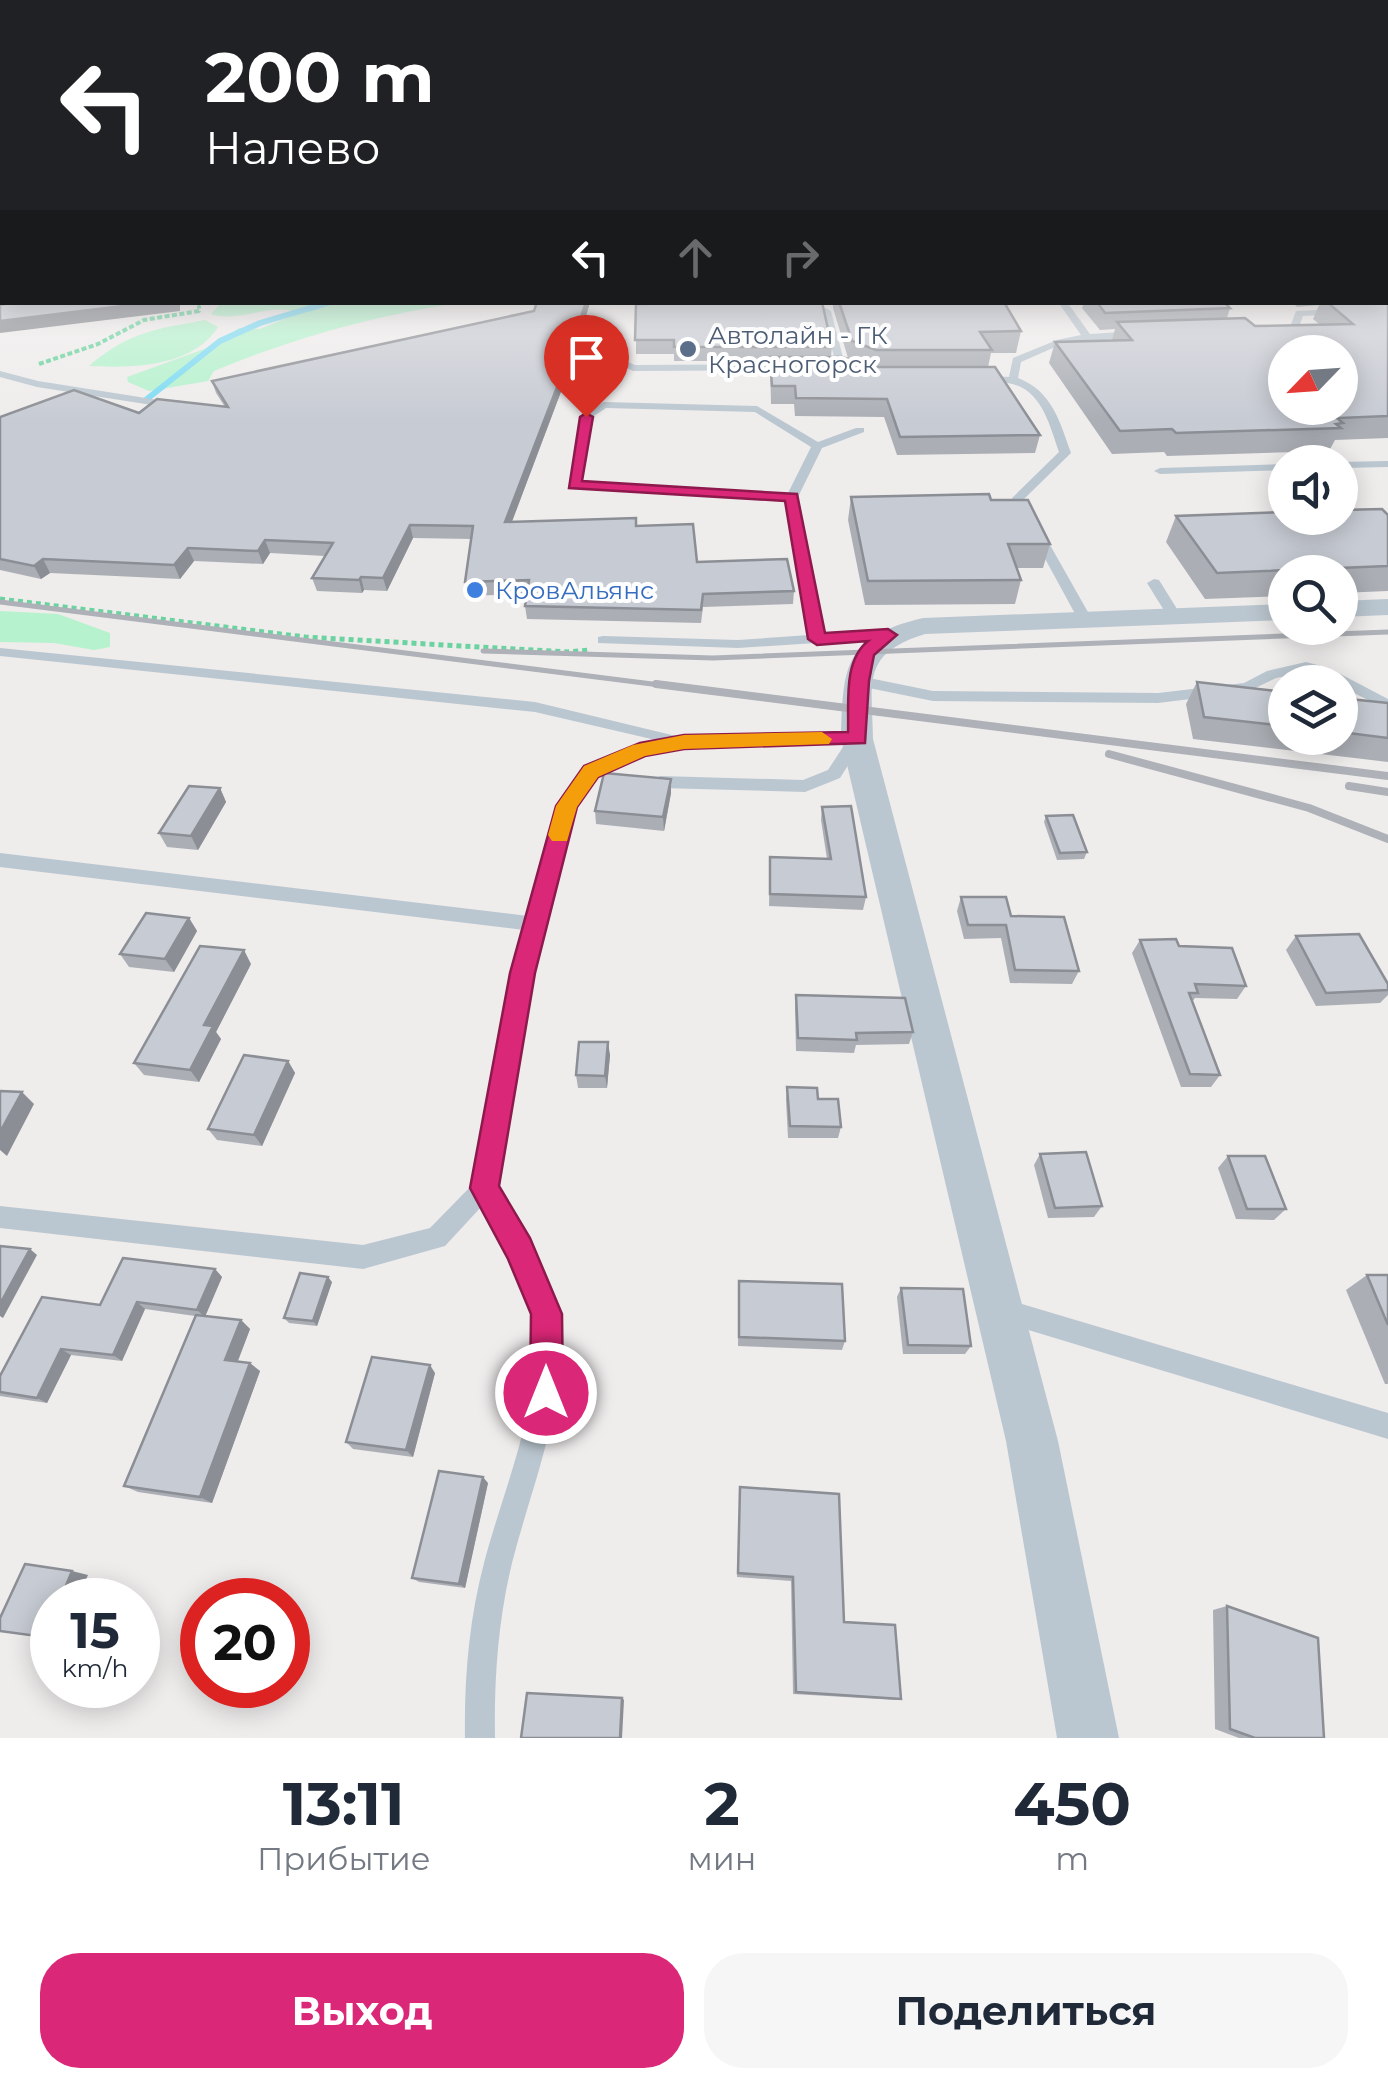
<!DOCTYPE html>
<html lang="ru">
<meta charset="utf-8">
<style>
body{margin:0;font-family:Montserrat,sans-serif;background:#f6f6f7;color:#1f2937;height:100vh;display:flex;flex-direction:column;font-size:38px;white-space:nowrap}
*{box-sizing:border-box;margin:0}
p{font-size:32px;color:#747a83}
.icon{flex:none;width:55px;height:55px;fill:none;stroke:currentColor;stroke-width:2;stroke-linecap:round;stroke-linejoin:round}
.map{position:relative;height:1738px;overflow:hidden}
.panel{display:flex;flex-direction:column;background:#fff;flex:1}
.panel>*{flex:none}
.guide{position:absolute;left:0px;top:0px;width:1390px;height:305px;box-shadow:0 5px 25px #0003;background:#202124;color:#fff;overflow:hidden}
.needle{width:65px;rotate:245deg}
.fabs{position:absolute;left:1268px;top:335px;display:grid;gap:20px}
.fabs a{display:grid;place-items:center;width:90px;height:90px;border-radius:50%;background:#fff;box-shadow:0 5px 25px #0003;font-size:50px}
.speed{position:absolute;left:30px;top:1578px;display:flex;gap:20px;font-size:50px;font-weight:700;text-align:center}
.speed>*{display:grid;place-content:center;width:130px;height:130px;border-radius:50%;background:#fff;box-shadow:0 5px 25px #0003;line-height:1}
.speed small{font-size:25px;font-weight:400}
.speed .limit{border:15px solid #d22;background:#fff;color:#111}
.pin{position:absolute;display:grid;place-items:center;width:85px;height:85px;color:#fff;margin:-102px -42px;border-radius:50% 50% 50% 0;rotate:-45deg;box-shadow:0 0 10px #0007}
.pin .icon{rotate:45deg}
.me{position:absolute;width:110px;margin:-55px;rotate:0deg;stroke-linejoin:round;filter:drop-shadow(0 0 8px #0008)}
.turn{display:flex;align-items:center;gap:35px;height:210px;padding:0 40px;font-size:45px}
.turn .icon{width:130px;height:130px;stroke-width:2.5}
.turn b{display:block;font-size:70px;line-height:85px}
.lanes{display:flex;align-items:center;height:95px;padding:0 40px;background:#0003;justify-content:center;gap:50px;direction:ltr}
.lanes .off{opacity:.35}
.eta{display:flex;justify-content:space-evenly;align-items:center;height:170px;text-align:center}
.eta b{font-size:60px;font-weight:700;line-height:70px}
.cta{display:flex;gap:20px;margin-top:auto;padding:20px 40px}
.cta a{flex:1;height:115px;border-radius:40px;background:#db2777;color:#fff;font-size:40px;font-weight:700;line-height:115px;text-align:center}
.cta a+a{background:#f6f6f7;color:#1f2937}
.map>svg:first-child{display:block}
</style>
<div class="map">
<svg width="1388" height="1738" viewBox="0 0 1388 1738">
<rect width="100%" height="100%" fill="#efecec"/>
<g fill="#b5f2cd">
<path d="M221 303V302L458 303C374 316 293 338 214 371L208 381 149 391 128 382 127 377 207 348 239 328 260 329 294 315 293 311C266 304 239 323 211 314Z"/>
<path d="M205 320 218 327C192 368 131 368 89 366 128 332 156 329 205 320Z"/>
<path d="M0 611 58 614 110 633V647L94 650 54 643 0 642Z"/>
</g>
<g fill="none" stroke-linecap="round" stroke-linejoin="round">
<path stroke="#7edbf3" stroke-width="5" d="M309 309 331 302"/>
<path stroke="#7edbf3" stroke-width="6" d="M147 399 220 341 260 323 317 306"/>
<path stroke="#6ad39f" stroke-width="2.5" stroke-dasharray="4 2.5" stroke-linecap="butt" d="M199 302V309"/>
<path stroke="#6ad39f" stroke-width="4" stroke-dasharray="5 2.5" stroke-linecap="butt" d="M39 364 98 344 144 320 199 311V306"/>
<path stroke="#6ad39f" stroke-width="5" stroke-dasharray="5 4" stroke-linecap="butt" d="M0 599 305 637 567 652 591 650"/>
<g fill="#bbc7d0" fill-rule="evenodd">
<rect x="0" y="177" width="2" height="13"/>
<path d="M1058 302H1067L1090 334 1136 331 1141 334 1136 337 1062 344 1021 362 1018 378C1052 391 1060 422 1071 453L1024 499 1093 621 1086 625 1079 621 1012 498 1059 452C1049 424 1042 389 1008 383 997 380 986 382 976 378L981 375 1009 377 1013 358 1057 340 1081 335Z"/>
<path d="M826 308 831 311 846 369 837 367 821 311Z"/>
<path d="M1339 309 1344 312 1342 314 1303 316 1297 332 1277 333 1272 330 1290 327 1296 311Z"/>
<path d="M610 328 618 330 614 356 635 365 793 364 798 367 793 370 633 371 604 357Z"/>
<path d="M0 371 38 381 171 402 176 405 171 408 37 387 0 377Z"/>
<path d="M604 402 757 406 818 442 856 428H864V432L822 448 798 497 823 635 888 631 895 635 893 638 738 648 598 643V637L603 636 738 640 809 635 787 500 570 487 581 417ZM606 408 755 412 811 447 788 493 580 482 591 418Z"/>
<path d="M1388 461V467L1340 468V462H1336Z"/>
<path d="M1285 464V470L1160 474 1154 471 1160 468Z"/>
<path d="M1154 579 1159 580 1182 617 1180 620 1175 621 1170 620 1147 583Z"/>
<path d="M0 648 535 702 680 737 857 734 865 739 840 778 805 792 660 788 652 782 660 776 803 780 828 770 845 744 683 747 643 755 597 775 574 807 532 973 495 1186C519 1226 552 1270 558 1317 569 1401 532 1484 512 1563 498 1621 494 1679 495 1738H465C464 1679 469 1620 484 1563 504 1486 548 1390 532 1309 525 1272 501 1238 482 1206L445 1246 363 1269 0 1228V1206L363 1245 430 1228 474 1183 512 973 524 930 0 867V853L528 916C539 876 553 791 587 767 604 754 638 745 660 741L535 712 0 656Z"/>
<path d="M1306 662 1329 668 1388 699V710L1340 686V682L1306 672 1276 678 1247 692 1158 703 933 701 859 686 852 681 859 676 933 691 1158 693 1244 683 1267 671Z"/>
<path d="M1005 1299 1388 1413V1439L1005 1323 996 1320 993 1311 996 1302Z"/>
</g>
<g fill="#bbc7d0" fill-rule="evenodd">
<rect x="0" y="228" width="2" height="10"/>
<path d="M1388 599V615L1340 617V601Z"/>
<path d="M1285 604V620L925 634C861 654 872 681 873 739L1058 1441 1119 1738H1057L1006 1441 841 739C843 665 844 637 923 618Z"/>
</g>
<g stroke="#aeb1b7" stroke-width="5">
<path d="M0 602 676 687"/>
<path d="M483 651 713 658 1388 632"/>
</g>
<g stroke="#aeb1b7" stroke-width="8">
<path d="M656 684 1388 776"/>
<path d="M1109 754 1309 808 1388 839"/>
<path d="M1349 786 1388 792"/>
</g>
</g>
<g fill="#abafb5">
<path d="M1388 271V438L1335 440 1329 451 1167 456 1164 452 1112 454 1049 363 1055 342 1112 340 1115 329 1100 330 1082 308 1084 302H1224L1230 308 1227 318 1255 326 1319 324 1313 319 1319 305 1297 307 1292 302H1388Z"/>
<path d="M537 302H588L589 306 565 381 512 521 636 526 697 562 794 591 793 604 703 607 701 623 527 619 525 606 527 594 467 596 465 582 471 539 413 538 387 591 364 590 362 593 317 591 312 578 325 556 270 553 263 564 194 561 180 579 50 573 41 579 0 570V417L139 413 225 407 216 393 212 381 534 311Z"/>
<path d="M833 302H1004L1021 331 1016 353H991L988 367 1040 435 1035 453 897 455 884 417 795 416 794 404H771L770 361H674V354H636V304L832 347 831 357 848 358 833 308Z"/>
<path d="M851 497 991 500 1050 544 1043 568H1017L1021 580 1015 604 865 605 848 520Z"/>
<path d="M1388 515V591L1340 593V572H1285V596L1205 599 1166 542 1176 516Z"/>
<path d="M1197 682 1285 692V738H1340V698L1388 703V762L1193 739 1186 704Z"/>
<path d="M671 779V793L664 831 596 824 595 811Z"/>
<path d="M220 788 226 802 198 850 167 847 159 833Z"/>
<path d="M822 807 866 897 863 910 769 906 770 857 827 859 821 820Z"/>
<path d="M1046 816 1087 852 1084 859 1057 860 1044 822Z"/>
<path d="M961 897 1011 916 1079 971 1072 984 1010 983 1001 938 964 939 957 911Z"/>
<path d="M189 918 197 931 174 972 129 967 120 954Z"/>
<path d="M1296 936 1388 984V995L1380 1003 1316 1006 1286 950Z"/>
<path d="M1140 940 1179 946 1246 986 1237 999 1195 998 1192 1002 1220 1075 1211 1087H1181L1132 953Z"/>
<path d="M251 964 216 1032 221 1039 199 1082 144 1075 134 1063Z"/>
<path d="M796 995 913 1032 909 1044 856 1045 854 1053 796 1051 795 1008Z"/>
<path d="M610 1055 607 1088H578L576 1075Z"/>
<path d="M288 1061 295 1073 262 1146 217 1140 208 1129Z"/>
<path d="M787 1087 818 1099 841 1127 838 1138H788L786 1100Z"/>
<path d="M1040 1154 1102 1206 1094 1217 1048 1218 1034 1165Z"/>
<path d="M1228 1156 1286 1209 1274 1220 1236 1219 1218 1168Z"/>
<path d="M215 1269 222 1277 205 1316 241 1320 250 1329 238 1361 260 1371 212 1503 138 1492 124 1486 195 1316 145 1309 122 1361 71 1355 47 1403 0 1396V1376L100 1305Z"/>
<path d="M1367 1275H1388V1384H1385L1346 1290Z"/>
<path d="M739 1281 845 1341 842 1350 738 1346Z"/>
<path d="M332 1282 317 1326 289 1323 284 1318Z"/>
<path d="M901 1288 971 1346 965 1354H903L897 1297Z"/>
<path d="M435 1373 413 1457 353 1449 346 1442Z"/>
<path d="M488 1483 465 1588 419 1582 412 1578Z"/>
<path d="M740 1487 844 1622 901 1699 896 1700 793 1694 791 1581 737 1577Z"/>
<path d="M1227 1606 1324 1738H1239L1215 1729 1213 1610Z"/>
</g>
<g fill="#8b8e94">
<path d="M155 302H180V311L0 333V321Z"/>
<path d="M586 302H588L589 306 565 381 507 535 505 522Z"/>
<path d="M410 525 413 538 387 591 383 578Z"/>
<path d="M265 540 270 553 263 564 258 551Z"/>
<path d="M188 548 194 561 180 579 174 565Z"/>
<path d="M43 559 50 573 41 579 34 566Z"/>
<path d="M361 577 364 590 362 593 359 580Z"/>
<path d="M671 779V793L664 831 663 817Z"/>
<path d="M220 788 226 802 198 850 191 836Z"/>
<path d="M189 918 197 931 174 972 165 959Z"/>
<path d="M244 950 251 964 216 1032 221 1039 199 1082 190 1070 204 1025Z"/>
<path d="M608 1042 610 1055 607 1088 605 1076Z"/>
<path d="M288 1061 295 1073 262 1146 254 1135Z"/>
<path d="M22 1092 34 1104 7 1156 0 1150V1132Z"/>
<path d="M30 1249 37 1255 3 1318 0 1316V1304Z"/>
<path d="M215 1269 222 1277 205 1317 197 1310Z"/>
<path d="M328 1277 332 1282 317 1326 313 1321Z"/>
<path d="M137 1302 145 1309 122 1361 113 1355Z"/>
<path d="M241 1320 250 1329 235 1368 225 1360Z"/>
<path d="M61 1349 71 1355 47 1403 37 1398Z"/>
<path d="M250 1363 260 1371 212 1503 200 1497Z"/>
<path d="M430 1365 435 1373 413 1457 406 1450Z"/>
<path d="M483 1477 488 1483 465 1588 459 1584Z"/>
<path d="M72 1571 88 1575 77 1600H60Z"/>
<path d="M52 1617V1639L44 1637Z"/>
<path d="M622 1698 624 1700 622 1738H620Z"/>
</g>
<g fill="#c7cbd3" stroke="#8b8e94" stroke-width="2.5" fill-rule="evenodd">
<path d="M0 255H2V279L0 280Z"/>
<path d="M1388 292V416L1337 418 1343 423 1336 424 1341 428 1176 433 1172 429 1120 431 1055 342 1132 340 1117 322 1245 318 1255 326 1353 324 1327 302H1388ZM1285 352H1340V408H1285Z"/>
<path d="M15 302H155L0 321V305Z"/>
<path d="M537 302H586L564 369 505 522 636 518V526L693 524 697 562 787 559 794 591 703 594 701 610 525 606 529 580 465 582 473 526 410 525 383 578 361 577 359 580 312 578 333 543 265 540 258 551 188 548 174 565 43 559 34 566 0 559V417L74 390 139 413 157 399 228 407 212 381 534 311Z"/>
<path d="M757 302H822L832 347H674V340H635L636 304Z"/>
<path d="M839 302H1004L1021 331 980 332 992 350H876L852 341Z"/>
<path d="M1097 302H1224L1230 308 1105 313Z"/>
<path d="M770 357H842L874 367H995L1040 435 900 437 887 399 796 398 795 386H772Z"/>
<path d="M989 494 991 500H1028L1050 544H1008L1021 580 868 581 851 497Z"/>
<path d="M1382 509 1388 515V566L1217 573 1176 516 1285 512V518H1340V510Z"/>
<path d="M1197 682 1285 692V726L1204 717Z"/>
<path d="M1340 698 1388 703V738L1340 732Z"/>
<path d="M604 773 671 779 663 817 595 811Z"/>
<path d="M189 786 220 788 191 836 159 833Z"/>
<path d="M851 806 866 897 770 894V857L831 859 822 807Z"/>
<path d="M1073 815 1087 852 1060 853 1046 816Z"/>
<path d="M961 897H1006L1011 916 1064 917 1079 971 1015 970 1006 925H968Z"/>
<path d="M146 913 189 918 165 959 120 954Z"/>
<path d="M1359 934 1388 984V990L1326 993 1296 936Z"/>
<path d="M1176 939 1179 946 1232 948 1246 986 1195 984 1198 993H1189L1220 1075 1190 1074 1140 940Z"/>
<path d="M200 946 244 950 204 1025 213 1026 190 1070 134 1063Z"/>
<path d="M796 995 905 998 913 1032 856 1033 857 1040 798 1038Z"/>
<path d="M579 1042H608L605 1076 576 1075Z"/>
<path d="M244 1055 288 1061 254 1135 208 1129Z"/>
<path d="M787 1087 817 1088 818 1099H838L841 1127 790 1126Z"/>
<path d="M0 1091 22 1092 0 1132Z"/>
<path d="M1086 1152 1102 1206 1055 1208 1040 1154Z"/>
<path d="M1228 1156H1265L1286 1209H1247Z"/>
<path d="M0 1246 30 1249 0 1304Z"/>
<path d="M123 1258 215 1269 197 1310 137 1302 113 1355 61 1349 37 1398 0 1392V1376L42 1297 100 1305Z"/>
<path d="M300 1273 328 1277 313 1321 284 1318Z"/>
<path d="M1367 1275H1388V1325Z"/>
<path d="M739 1281 842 1284 845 1341 739 1337Z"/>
<path d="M901 1288 963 1289 971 1346 908 1345Z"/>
<path d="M196 1315 241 1320 225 1360 250 1363 200 1497 124 1486Z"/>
<path d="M372 1357 430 1365 406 1450 346 1442Z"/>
<path d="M439 1471 483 1477 459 1584 412 1578Z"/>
<path d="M740 1487 839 1494 844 1622 895 1625 901 1699 796 1692 793 1577 738 1573Z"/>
<path d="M25 1564 72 1571 60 1600H52V1617L44 1637 0 1631V1618Z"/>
<path d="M1227 1606 1318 1638 1324 1738H1255L1230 1729Z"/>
<path d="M527 1693 622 1698 620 1738H521Z"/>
</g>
<linearGradient id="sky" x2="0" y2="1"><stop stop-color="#7dc4ec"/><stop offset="0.42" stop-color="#f8f6f6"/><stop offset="1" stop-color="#f8f6f6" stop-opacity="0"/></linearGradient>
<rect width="1388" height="421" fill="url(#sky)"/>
<path fill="#db2777" stroke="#8e194d" stroke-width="2.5" d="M586 413 593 417 582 481 797 494 825 633 888 629 897 635 874 655 869 681 865 743 684 749 645 756 598 777 577 807 535 973 499 1186 530 1238 562 1314 563 1393 558 1405 546 1410 535 1405 530 1393 531 1314 508 1259 470 1188 510 973 556 806 584 766 640 743 684 735 848 732C849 703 843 661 868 641L817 645 808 639 785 501 569 488 580 417Z"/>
<path fill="#f59e0b" d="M822 732 832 739 829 744 684 749 645 756 598 777 577 807 567 841H552L548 835 556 806 584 766 633 745 684 735Z"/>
<circle fill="#5c6f8a" stroke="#fff" stroke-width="4" cx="688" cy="349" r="10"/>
<circle fill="#3f7fe0" stroke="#fff" stroke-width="4" cx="475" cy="590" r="10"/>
<g text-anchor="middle" stroke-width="8" stroke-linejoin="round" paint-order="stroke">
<g font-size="25" fill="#4e5e75" stroke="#fff" text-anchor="start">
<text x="708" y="344">Автолайн - ГК<tspan x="708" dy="29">Красногорск</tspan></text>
</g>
<g font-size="25" fill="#366cbe" stroke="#fff" text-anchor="start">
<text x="495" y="599">КровАльянс</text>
</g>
</g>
</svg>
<div class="fabs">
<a><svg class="needle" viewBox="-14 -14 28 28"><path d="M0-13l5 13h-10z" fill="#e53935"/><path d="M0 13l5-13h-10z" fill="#747a83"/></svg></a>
<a><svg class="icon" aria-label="sound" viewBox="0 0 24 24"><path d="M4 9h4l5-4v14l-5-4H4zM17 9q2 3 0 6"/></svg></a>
<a><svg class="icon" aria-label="search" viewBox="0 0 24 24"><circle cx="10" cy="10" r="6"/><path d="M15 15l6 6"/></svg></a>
<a><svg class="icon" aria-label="layers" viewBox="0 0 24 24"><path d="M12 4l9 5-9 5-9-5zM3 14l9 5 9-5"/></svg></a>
</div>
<div class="speed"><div>15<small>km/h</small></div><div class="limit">20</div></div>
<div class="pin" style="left:586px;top:417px;background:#d93025"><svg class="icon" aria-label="arrive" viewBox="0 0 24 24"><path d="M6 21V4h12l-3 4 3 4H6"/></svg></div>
<svg class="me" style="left:546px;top:1393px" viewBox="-20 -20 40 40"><circle r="17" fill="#db2777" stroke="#fff" stroke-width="3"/><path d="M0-11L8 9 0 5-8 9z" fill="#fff"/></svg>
<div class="guide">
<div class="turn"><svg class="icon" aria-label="left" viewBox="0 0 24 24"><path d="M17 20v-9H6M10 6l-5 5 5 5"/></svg><div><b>200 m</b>Налево</div></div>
<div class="lanes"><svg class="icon" aria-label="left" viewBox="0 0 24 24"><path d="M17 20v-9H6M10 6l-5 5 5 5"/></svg><svg class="icon off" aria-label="ahead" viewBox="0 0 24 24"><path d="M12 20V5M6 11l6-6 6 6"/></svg><svg class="icon off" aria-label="right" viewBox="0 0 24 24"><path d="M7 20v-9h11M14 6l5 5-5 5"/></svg></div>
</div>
</div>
<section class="panel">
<div class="eta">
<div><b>13:11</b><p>Прибытие</p></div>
<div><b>2</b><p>мин</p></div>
<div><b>450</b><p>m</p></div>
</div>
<div class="cta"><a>Выход</a><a>Поделиться</a></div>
</section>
